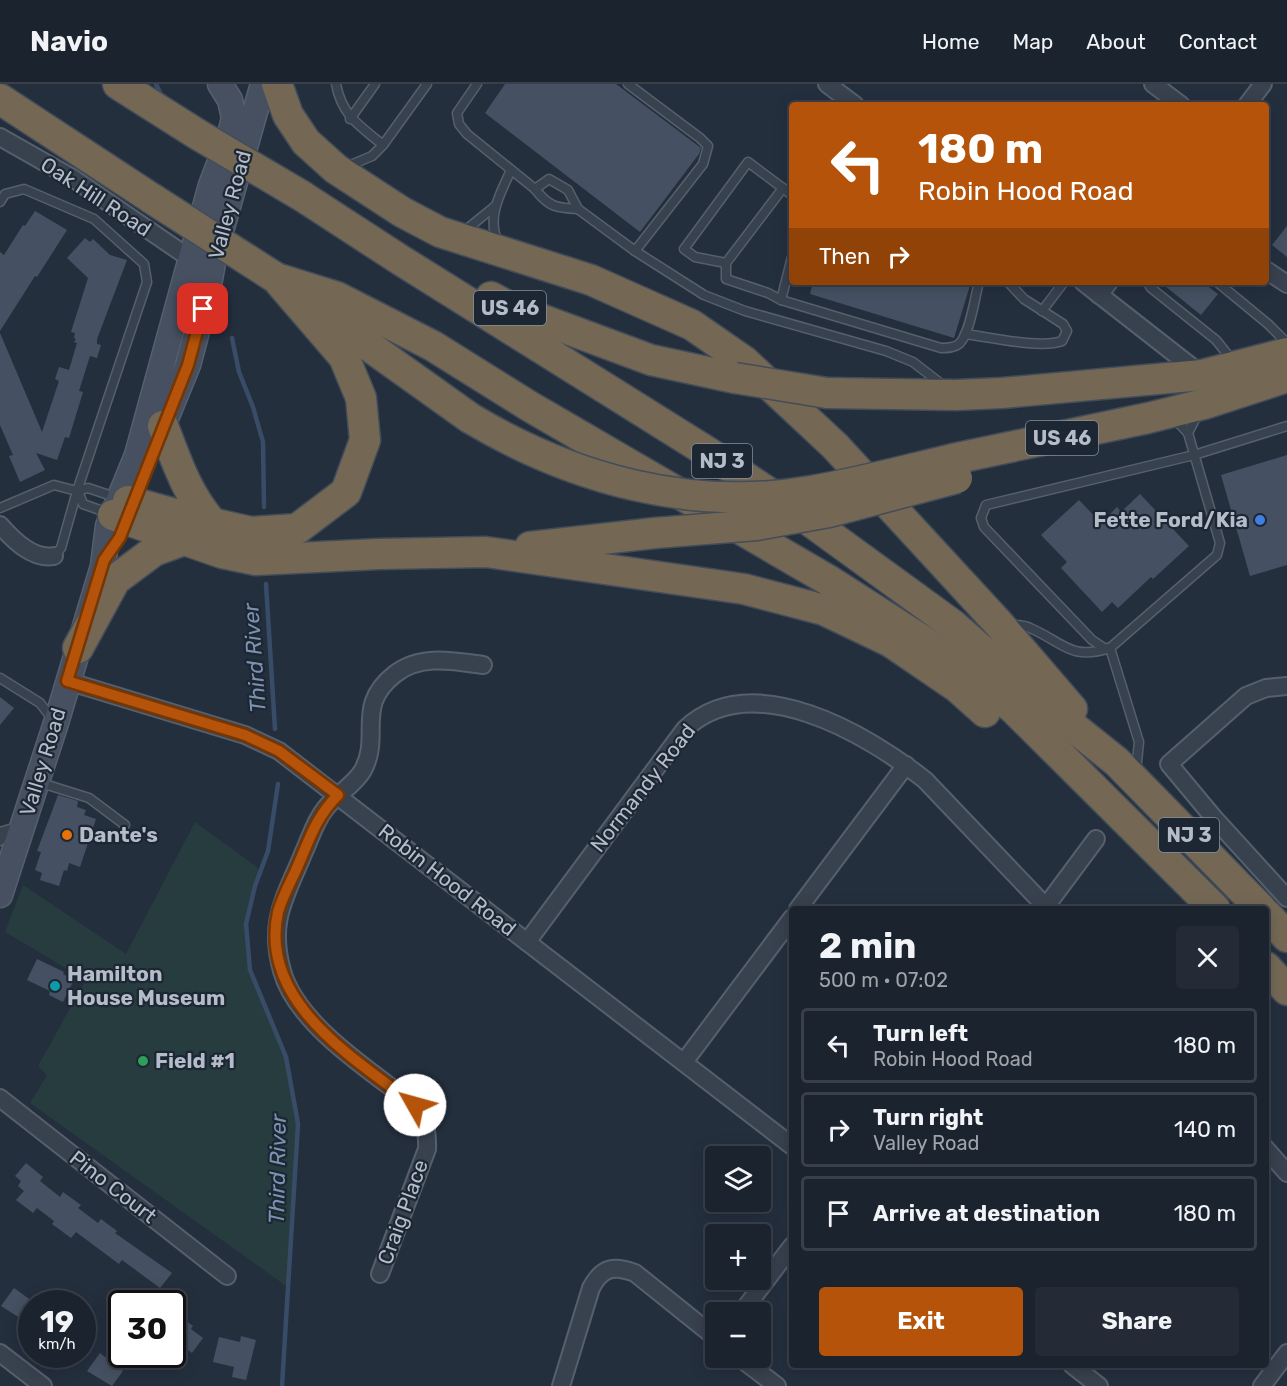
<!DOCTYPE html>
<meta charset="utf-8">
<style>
body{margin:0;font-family:Rubik,sans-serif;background:#242b36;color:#f1f3f6;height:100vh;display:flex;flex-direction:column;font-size:22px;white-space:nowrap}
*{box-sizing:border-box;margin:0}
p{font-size:20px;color:#a0a4aa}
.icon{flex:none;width:33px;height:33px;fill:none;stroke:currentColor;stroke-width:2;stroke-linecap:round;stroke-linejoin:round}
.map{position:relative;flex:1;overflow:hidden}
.side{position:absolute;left:789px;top:822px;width:480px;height:462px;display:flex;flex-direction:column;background:#1b232e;border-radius:6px;box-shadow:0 3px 15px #0003,0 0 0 2px #39404a}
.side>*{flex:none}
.guide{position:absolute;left:789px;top:18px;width:480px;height:183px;border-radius:6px;box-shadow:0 3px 15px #0003,0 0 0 2px #39404a;background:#b45309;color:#fff;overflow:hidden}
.fabs{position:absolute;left:705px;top:1062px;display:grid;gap:12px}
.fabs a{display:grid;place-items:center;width:66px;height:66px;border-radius:6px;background:#1b232e;box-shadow:0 3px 15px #0003,0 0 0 2px #39404a;font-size:30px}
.speed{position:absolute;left:18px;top:1206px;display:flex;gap:12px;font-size:30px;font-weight:700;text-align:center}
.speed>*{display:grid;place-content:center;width:78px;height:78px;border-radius:50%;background:#1b232e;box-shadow:0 3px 15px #0003,0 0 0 2px #39404a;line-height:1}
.speed small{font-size:15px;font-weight:400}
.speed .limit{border:3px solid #111;border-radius:9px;background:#fff;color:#111}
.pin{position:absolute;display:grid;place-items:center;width:51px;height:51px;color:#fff;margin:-26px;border-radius:12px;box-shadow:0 3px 9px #0006}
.me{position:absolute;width:66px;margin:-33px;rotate:308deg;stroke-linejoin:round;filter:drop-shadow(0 0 4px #0008)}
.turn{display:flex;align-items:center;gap:21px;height:126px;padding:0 30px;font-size:27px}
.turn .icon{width:78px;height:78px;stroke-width:2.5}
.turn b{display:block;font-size:42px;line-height:51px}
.then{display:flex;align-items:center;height:57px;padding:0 30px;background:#0003;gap:12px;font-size:22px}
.round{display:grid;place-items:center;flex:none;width:63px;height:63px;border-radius:6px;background:#242b36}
.head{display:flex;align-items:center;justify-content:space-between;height:102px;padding:0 30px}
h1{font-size:36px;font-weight:700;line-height:45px}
.button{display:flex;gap:12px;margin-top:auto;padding:12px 30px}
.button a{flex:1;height:69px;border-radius:6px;background:#b45309;color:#fff;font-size:24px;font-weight:700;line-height:69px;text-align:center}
.button a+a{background:#242b36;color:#f1f3f6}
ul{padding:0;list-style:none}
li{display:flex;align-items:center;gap:18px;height:75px;margin:0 12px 9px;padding:0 18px;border:3px solid #39404a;border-radius:6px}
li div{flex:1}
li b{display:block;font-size:22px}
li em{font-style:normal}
header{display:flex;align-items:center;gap:36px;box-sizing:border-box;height:84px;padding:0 30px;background:#1b232e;border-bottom:2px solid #39404a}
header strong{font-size:28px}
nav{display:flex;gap:33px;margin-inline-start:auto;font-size:21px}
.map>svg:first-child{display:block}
</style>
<header>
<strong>Navio</strong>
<nav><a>Home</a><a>Map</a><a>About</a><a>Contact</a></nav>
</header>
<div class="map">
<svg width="1287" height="1302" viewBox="0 0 1287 1302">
<rect width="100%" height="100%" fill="#242f3e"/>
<path fill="#263c3f" d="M195 738 261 786 246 840 250 886 286 973 298 1040 289 1204 30 1019 47 991 38 982 86 896 5 848 23 801 126 870Z"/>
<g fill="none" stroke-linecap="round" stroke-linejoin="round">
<g stroke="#394c67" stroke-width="4.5">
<path d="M156 0 162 13"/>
<path d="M232 254 239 288 253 323 263 358 264 423"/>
<path d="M266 500 275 645"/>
<path d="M278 700 268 767 255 802 246 840 250 886 286 973 298 1040 282 1302"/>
</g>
</g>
<g fill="#455162">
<path d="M505 0H616L701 64 699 70 640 148 485 29Z"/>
<path d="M35 127 67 146 37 193 35 192 0 247V168L4 171 23 141 25 142Z"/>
<path d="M1287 142V173L1272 161Z"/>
<path d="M85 154 90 158 93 155 110 171 127 176 97 255V260L101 261 97 274 90 272 79 307 83 308 69 354 65 353 57 376 36 369 45 386 20 398 9 372 13 371 0 341V249L42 348 59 297 55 295 59 283 69 286 77 259 74 258 76 255 74 254 75 249 71 248 88 194 67 174Z"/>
<path d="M813 198H971L954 254 810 210Z"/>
<path d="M1160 198H1202L1218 210 1201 231Z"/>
<path d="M1287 371V481L1250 492 1221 391Z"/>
<path d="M1140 410 1189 462 1153 495 1151 493 1118 524 1112 518 1102 528 1061 484 1067 478 1041 451 1079 416 1101 439 1117 423 1121 428Z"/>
<path d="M0 613 14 624 0 641Z"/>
<path d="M58 711 78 717 77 723 86 726 84 731 96 735 80 783 69 779 67 787 64 786 59 802 40 796 42 789 35 786 41 768 37 767Z"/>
<path d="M37 875 64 888 63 890 74 896 63 918 49 911 50 907 27 896Z"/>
<path d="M26 1079 43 1093 40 1097 60 1113 63 1108 81 1121 78 1124 98 1139 101 1135 117 1147 115 1149 172 1189 160 1204 122 1176 119 1180 76 1148 71 1154 52 1140 54 1137 37 1124 33 1129 16 1116 24 1107 18 1102 21 1097 15 1092Z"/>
<path d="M14 1204 32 1217V1232L26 1238 1 1222Z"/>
<path d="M172 1226 193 1242 191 1245 203 1254 192 1269 172 1255Z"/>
<path d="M241 1252 256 1256 246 1296 232 1293 234 1283 213 1278 219 1253 240 1258Z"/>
<path d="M100 1269 123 1287 112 1302 87 1287Z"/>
</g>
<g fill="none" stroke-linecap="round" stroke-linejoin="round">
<defs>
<g id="lane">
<path d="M336 0C342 32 360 42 383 61L427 0"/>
<path d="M477 0 457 29 459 40 467 50 535 105C549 123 556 124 578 125"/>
<path d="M350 35 375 0"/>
<path d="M346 83 372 72 383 61"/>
<path d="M535 105 549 95 568 106 578 125 635 167 703 80 708 62 700 54 628 0"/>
<path d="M792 111 748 78 684 165 695 173 726 179V195L768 209 781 216 941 264C947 264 954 264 959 260 970 250 975 212 979 198"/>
<path d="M0 118 5 110 24 105 94 135 144 180 147 198 77 407 61 464 54 472"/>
<path d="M462 149 494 123"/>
<path d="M498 158C486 133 501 108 511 86"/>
<path d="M635 167 704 211 745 227 886 267 913 278 944 302"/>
<path d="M726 179 783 104"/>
<path d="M1147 198 1151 204 1216 256 1232 276"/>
<path d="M1217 198 1268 240 1287 259"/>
<path d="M781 216 792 173"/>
<path d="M1042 227 1064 198"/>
<path d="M965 250C989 253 1041 265 1062 257L1067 247 1063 240 1024 215 1008 198"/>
<path d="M1174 334 1188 349 1199 328"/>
<path d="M1188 349 1220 459 1217 471 1110 564H1104L1092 556 984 443 981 434 986 421 1194 371 1287 342"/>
<path d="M78 407 83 420 108 429"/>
<path d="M0 424 54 401 77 407 88 404 118 414"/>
<path d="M1011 541C1017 541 1025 541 1030 544 1063 558 1070 577 1110 564L1139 658 1136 687"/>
<path d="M0 594 40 619 53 636"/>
<path d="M38 698 89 714 125 741"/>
<path d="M0 748 17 743"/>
<path d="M0 757 15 747"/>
</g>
<g id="street">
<path d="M827 0 855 21"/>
<path d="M1153 0 1181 21"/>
<path d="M1247 21 1263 0"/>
<path d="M0 53 74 95 191 175"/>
<path d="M1266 186 1287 200"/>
<path d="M1083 198 1202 291"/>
<path d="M1099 211 1109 198"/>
<path d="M0 441C13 456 33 476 54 472"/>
<path d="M67 597 245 651 279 667 792 1062"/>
<path d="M1287 602 1266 604 1246 612 1169 680 1214 734 1287 814"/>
<path d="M798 825 906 681"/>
<path d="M1044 825 1096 755"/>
<path d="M527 858 685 645C752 582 867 650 925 696L1048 825"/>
<path d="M684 978 792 834"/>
<path d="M0 1014 227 1192"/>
<path d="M1266 1065 1287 1089"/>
<path d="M380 1190 427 1065C428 1047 424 1036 415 1021 372 988 297 941 282 887 268 837 285 814 303 770 310 755 315 737 325 725 336 710 354 702 363 686 382 651 354 622 395 590 420 570 454 577 483 581"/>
<path d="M742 1228 792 1162"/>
<path d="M0 1269 43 1302"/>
<path d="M740 1274 777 1302"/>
<path d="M1072 1281 1099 1302"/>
<path d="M561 1302 591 1204C602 1183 614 1181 635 1189L716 1254"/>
<path d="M1262 1302 1287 1269"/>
</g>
<g id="secondary">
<path d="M156 359 188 281 208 206 215 168 263 0"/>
<path d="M0 811 56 639 103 482 108 442 137 371 211 101 229 54 234 34 230 16 220 0"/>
</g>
<g id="highway">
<path d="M118 0 197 50"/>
<path d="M277 0 288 31 306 58 336 85 402 128 440 148 591 196 692 241 744 277 835 362 999 540 1072 625"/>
<path d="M0 15 151 114"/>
<path d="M302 112 402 177 709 369 799 429 953 541 1042 618 1117 678 1261 825"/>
<path d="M276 194 337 213 433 262 529 322 828 496 964 583 1015 626 1215 825"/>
<path d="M491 213 511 224 651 276 735 294"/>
<path d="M320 227 470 334"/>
<path d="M827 309 956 311 1002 309 1202 291 1287 269"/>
<path d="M163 342C177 379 187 410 213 440"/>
<path d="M953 375 1148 334 1204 320 1287 293"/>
<path d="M128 417 189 434 251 448 297 445 346 408 365 356 361 314 344 273 276 194"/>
<path d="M113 431 222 469 256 476 379 470 486 468 744 505 824 526 891 558 957 603 985 628"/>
<path d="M530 463 655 449"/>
<path d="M78 564 115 496 154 467 184 456"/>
<path d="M1266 830 1287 853"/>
<path d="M1266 883 1287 906"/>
</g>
</defs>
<use href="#lane" stroke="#565f6c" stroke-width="11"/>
<use href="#street" stroke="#565f6c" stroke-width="20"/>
<use href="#secondary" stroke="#565f6c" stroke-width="27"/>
<use href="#highway" stroke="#434c59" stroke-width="33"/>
<use href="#lane" stroke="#38414e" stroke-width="8"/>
<use href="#street" stroke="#38414e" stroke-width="16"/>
<use href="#secondary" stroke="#465061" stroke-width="24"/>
<use href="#highway" stroke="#746855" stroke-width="30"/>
<defs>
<g id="highway-bridge">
<path d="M197 50 302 112"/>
<path d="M151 114 276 194"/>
<path d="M735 294 827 309"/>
<path d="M470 334C572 395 692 428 811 407 859 399 906 386 953 375"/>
<path d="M655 449 757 441 829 428 957 394"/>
</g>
</defs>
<use href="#highway-bridge" stroke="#434c59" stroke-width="33" stroke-linecap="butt"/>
<use href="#highway-bridge" stroke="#746855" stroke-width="30"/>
</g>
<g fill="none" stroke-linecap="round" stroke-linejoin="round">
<defs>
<path id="route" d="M203 225 188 281 120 453 104 476 67 597 245 651 279 667 338 711C315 734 309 757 296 786 290 799 282 814 278 828 258 918 355 975 415 1021"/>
</defs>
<use href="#route" stroke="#753606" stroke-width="15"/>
<use href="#route" stroke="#b45309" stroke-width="10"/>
</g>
<circle fill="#3f7fe0" stroke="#1d2633" stroke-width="2" cx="1260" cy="436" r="6"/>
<circle fill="#e8710a" stroke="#1d2633" stroke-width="2" cx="67" cy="751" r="6"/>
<circle fill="#0f9aa8" stroke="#1d2633" stroke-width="2" cx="55" cy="902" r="6"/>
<circle fill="#2e9e5b" stroke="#1d2633" stroke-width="2" cx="143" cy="977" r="6"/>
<g text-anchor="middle" stroke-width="4.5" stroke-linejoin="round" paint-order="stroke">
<g fill="#1d2633" stroke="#878f9c" stroke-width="1.5">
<rect x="474" y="207" width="72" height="34" rx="4.5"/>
<rect x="1026" y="337" width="72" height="34" rx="4.5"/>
<rect x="692" y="360" width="60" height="34" rx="4.5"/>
<rect x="1159" y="734" width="60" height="34" rx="4.5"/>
</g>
<g font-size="20" font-weight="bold" fill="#b4bcc9">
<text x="510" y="231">US 46</text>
<text x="1062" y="361">US 46</text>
<text x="722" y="384">NJ 3</text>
<text x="1189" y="758">NJ 3</text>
</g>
<g font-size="21" fill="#b4bcc9" stroke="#1d2633">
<text transform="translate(96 113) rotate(33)" y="7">Oak Hill Road</text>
<text transform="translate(230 121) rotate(-75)" y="7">Valley Road</text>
<text transform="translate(43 678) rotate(-73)" y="7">Valley Road</text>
<text transform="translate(643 704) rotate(-52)" y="7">Normandy Road</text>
<text transform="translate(447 796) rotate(38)" y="7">Robin Hood Road</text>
<text transform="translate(113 1103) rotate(38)" y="7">Pino Court</text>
<text transform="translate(403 1128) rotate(-70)" y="7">Craig Place</text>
</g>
<g font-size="21" font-weight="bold" fill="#b4bcc9" stroke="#1d2633" text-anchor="start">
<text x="1248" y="443" text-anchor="end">Fette Ford/Kia</text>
<text x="79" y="758">Dante's</text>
<text x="67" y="897">Hamilton<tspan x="67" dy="24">House Museum</tspan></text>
<text x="155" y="984">Field #1</text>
</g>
<g font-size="22" font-style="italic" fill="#7c92b1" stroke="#1d2633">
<text transform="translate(254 574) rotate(-94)" y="8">Third River</text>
<text transform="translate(277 1085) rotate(-89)" y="8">Third River</text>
</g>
</g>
</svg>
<div class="fabs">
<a><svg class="icon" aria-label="layers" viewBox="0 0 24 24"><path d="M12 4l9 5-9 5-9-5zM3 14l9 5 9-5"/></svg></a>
<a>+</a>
<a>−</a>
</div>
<div class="speed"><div>19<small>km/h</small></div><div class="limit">30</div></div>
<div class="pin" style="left:203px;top:225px;background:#d93025"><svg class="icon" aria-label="arrive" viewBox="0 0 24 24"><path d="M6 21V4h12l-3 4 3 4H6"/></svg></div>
<svg class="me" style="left:415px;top:1021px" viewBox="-20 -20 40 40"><circle r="19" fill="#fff"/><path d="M0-13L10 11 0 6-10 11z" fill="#b45309"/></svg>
<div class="guide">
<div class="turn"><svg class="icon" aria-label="left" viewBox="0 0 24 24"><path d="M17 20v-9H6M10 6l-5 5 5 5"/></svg><div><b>180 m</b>Robin Hood Road</div></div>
<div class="then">Then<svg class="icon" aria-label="right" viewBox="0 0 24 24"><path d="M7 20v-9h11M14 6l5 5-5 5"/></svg></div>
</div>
<section class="side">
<div class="head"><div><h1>2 min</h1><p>500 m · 07:02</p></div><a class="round"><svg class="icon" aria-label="close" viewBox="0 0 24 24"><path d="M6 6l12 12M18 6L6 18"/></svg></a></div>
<ul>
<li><svg class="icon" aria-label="left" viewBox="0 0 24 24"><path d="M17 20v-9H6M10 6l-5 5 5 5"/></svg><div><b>Turn left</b><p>Robin Hood Road</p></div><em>180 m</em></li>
<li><svg class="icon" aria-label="right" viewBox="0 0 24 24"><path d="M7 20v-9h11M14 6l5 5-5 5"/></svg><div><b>Turn right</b><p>Valley Road</p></div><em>140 m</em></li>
<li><svg class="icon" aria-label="arrive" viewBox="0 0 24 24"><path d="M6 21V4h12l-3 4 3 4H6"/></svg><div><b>Arrive at destination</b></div><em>180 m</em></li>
</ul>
<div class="button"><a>Exit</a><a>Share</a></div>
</section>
</div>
